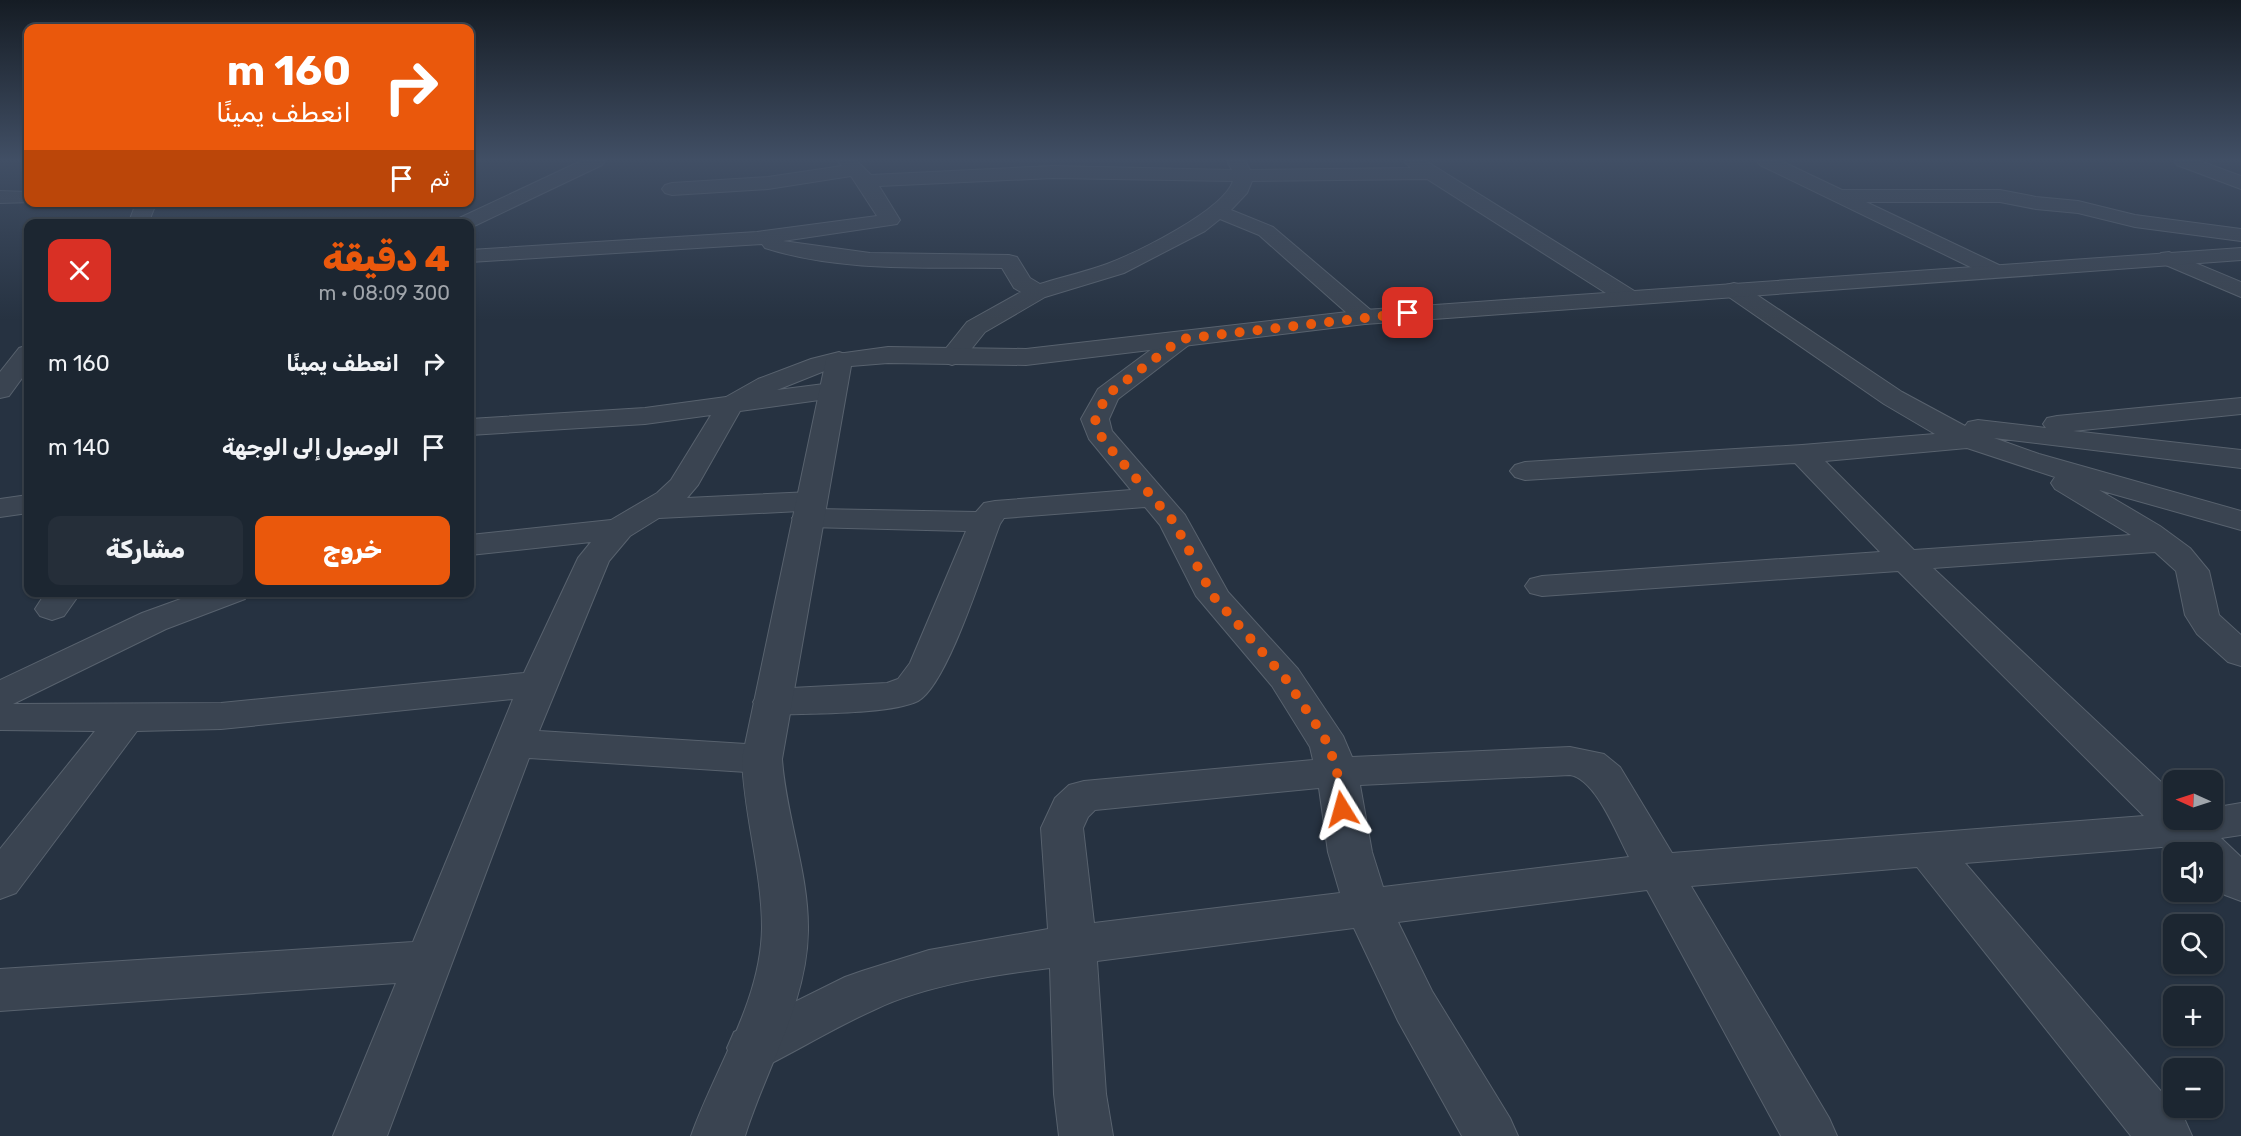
<!DOCTYPE html>
<html lang="ar">
<meta charset="utf-8">
<style>
body{margin:0;font-family:Rubik,"Noto Sans Arabic",sans-serif;background:#252e39;color:#f1f3f6;direction:rtl;height:100vh;display:flex;flex-direction:column;font-size:22px;white-space:nowrap}
*{box-sizing:border-box;margin:0}
p{font-size:20px;color:#a0a5ab}
.icon{flex:none;width:33px;height:33px;fill:none;stroke:currentColor;stroke-width:2;stroke-linecap:round;stroke-linejoin:round}
.map{position:relative;flex:1;overflow:hidden;direction:ltr}
.sheet{position:absolute;left:24px;top:219px;width:450px;height:378px;display:flex;flex-direction:column;background:#1c2631;border-radius:12px;box-shadow:0 2px 4px #0004,0 0 0 2px #3a434d;direction:rtl}
.sheet>*{flex:none}
.banner{position:absolute;left:24px;top:24px;width:450px;height:183px;border-radius:12px;box-shadow:0 2px 4px #0004,0 0 0 2px #3a434d;direction:rtl;background:#ea580c;color:#fff;overflow:hidden}
.needle{width:39px;rotate:273deg}
.fabs{position:absolute;left:2163px;top:770px;display:grid;gap:12px}
.fabs a{display:grid;place-items:center;width:60px;height:60px;border-radius:12px;background:#1c2631;box-shadow:0 2px 4px #0004,0 0 0 2px #3a434d;font-size:30px}
.pin{position:absolute;display:grid;place-items:center;width:51px;height:51px;color:#fff;margin:-26px;border-radius:12px;box-shadow:0 3px 9px #0006}
.me{position:absolute;width:66px;margin:-33px;rotate:352deg;stroke-linejoin:round;filter:drop-shadow(0 0 4px #0008)}
.turn{display:flex;align-items:center;gap:21px;height:126px;padding:0 24px;font-size:27px}
.turn .icon{width:78px;height:78px;stroke-width:2.5}
.turn b{display:block;font-size:42px;line-height:51px}
.then{display:flex;align-items:center;height:57px;padding:0 24px;background:#0003;gap:12px;font-size:22px}
.round{display:grid;place-items:center;flex:none;width:63px;height:63px;border-radius:12px;background:#252e39}
.overview{display:flex;align-items:center;justify-content:space-between;height:102px;padding:0 24px}
h1{font-size:36px;font-weight:800;line-height:45px;color:#ea580c}
.primary-button{display:flex;gap:12px;margin-top:auto;padding:12px 24px}
.primary-button a{flex:1;height:69px;border-radius:12px;background:#ea580c;color:#fff;font-size:24px;font-weight:800;line-height:69px;text-align:center}
.primary-button a+a{background:#252e39;color:#f1f3f6}
ul{padding:0;list-style:none}
li{display:flex;align-items:center;gap:18px;height:84px;padding:0 24px}
li div{flex:1}
li b{display:block;font-size:22px}
li em{font-style:normal}
.map>svg:first-child{display:block}
</style>
<div class="map">
<svg width="2241" height="1136" viewBox="0 0 2241 1136">
<rect width="100%" height="100%" fill="#263241"/>
<g fill="none" stroke-linecap="round" stroke-linejoin="round">
<defs>
<g id="minor">
<path d="M581 161H605L602 165 470 228V224H452L455 220Z"/>
<path d="M838 161H857L871 175 1053 166 1232 170 1227 161H1245L1250 170 1411 168 1404 161H1426L1636 292 1640 297 1636 302 1628 304 1620 302 1427 179 1252 181 1247 193 1231 210 1273 227 1373 312 1377 317 1373 322 1365 324 1357 322 1259 235 1220 219 1205 231 1124 273 1045 297 985 332 961 362 952 365 943 362 939 357 967 322 1021 292 1014 288 1002 268C924 267 840 272 765 248L762 244 470 262V250L757 232 877 216 851 176 768 189 672 195 665 193 662 189 665 185 672 183 768 177 842 166ZM1053 178 1233 181C1223 211 1136 253 1107 264 1085 272 1062 277 1040 284L1030 278 1017 257 1009 255 870 253 783 241 897 224 900 220 879 186Z"/>
<path d="M1757 161H1781L1842 190H2000L2036 197 2078 201 2135 215 2241 229V241L2135 227 2078 213 2036 209 2000 202H1866L1999 265 2002 270 1999 275 1991 277 1760 165Z"/>
<path d="M2174 161H2200L2241 176V189L2177 165Z"/>
<path d="M0 191 28 192V202H33L0 203Z"/>
<path d="M133 202H153L155 206 148 224H128L135 206Z"/>
<path d="M2169 252 2241 282V297L2161 263 2158 258 2161 253Z"/>
<path d="M1734 283 1742 285 1902 392 1965 426 1968 422 1978 420 2046 428 2043 424 2047 418 2057 416 2241 398V414L2073 431 2241 450V468L1994 438 2039 454 2241 511V530L2099 490 2160 526 2190 548 2209 571 2219 615 2241 635V666L2228 662 2197 634 2185 615 2176 571 2155 552 1933 568 2174 794V819H2212V808L2241 803V835L2221 838 2241 857V901L2225 895 2212 884V852H2180L2174 846 1965 863 2184 1118 2192 1136H2131L1917 867 1691 886 1829 1118 1837 1136H1781L1647 890 1398 922 1432 991 1510 1118 1518 1136H1462L1398 1021 1354 928 1097 961 1106 1094 1113 1136H1059L1054 1094 1050 968C994 975 927 985 876 1009 840 1025 805 1046 770 1064L752 1071 734 1064 727 1048 734 1032 845 977 862 971 929 950 1048 929 1041 828 1055 798 1069 785 1084 781 1313 760 1310 747 1272 686 1196 596 1160 525 1145 507 1004 518 1000 524C986 560 948 685 918 701 889 715 807 713 772 715L759 711 753 702 759 693 772 689 887 683 898 679 910 663 966 531 808 527 797 525 792 518 800 511 659 518 630 536 609 561 539 731 762 745 776 749 782 759 776 769 762 773 529 758 387 1136H333L396 983 0 1011V969L413 942 513 699 221 729 137 731 16 893 0 899V849L95 731 0 730V680L142 613 200 592H250L245 599 166 629 13 704 221 703 524 673 578 558 591 542 470 555V535L611 520 657 493 671 480 711 415 645 424 470 435V419L645 408 726 397 758 379 811 359 839 352 848 355 852 360 848 365 827 370 777 390 832 383 841 385 845 391 841 397 740 411 698 485 687 498 811 492 822 495 826 501 822 507 816 509 976 512 984 503 995 501 1131 490 1089 439 1081 419 1098 389 1172 334 1181 332 1190 334 1193 339 1190 344 1118 399 1109 419 1112 431 1185 515 1228 592 1298 669 1343 736 1352 757 1570 747 1604 754 1620 767 1672 853 2144 816 1898 571 1542 596 1530 593 1525 586 1530 579 1542 576 1880 552 1795 463 1525 480 1515 477 1510 471 1515 465 1525 462 1802 445 1935 434 1884 404 1726 295 1723 290 1726 285ZM1967 448 2055 477 2051 483 2055 489 2131 535 1914 550 1825 461ZM1570 775C1596 779 1617 835 1629 857L1383 887 1372 852 1360 785ZM1319 788 1328 852 1340 893 1094 923 1083 828 1088 817 1095 810Z"/>
<path d="M28 345V370L9 396 0 398V372L19 348Z"/>
<path d="M28 495V513L0 517V499Z"/>
<path d="M46 592H81L64 616 52 620 40 616 35 609Z"/>
</g>
<path id="tertiary" d="M2241 248V260L1365 324 1026 365 888 363 851 366 782 759C786 817 809 873 808 931 807 1004 766 1068 745 1136H691C715 1068 761 1002 762 928 762 871 744 816 742 759L826 360 830 355 888 347 1026 349 1365 310Z"/>
</defs>
<use href="#minor" stroke="#58626e" stroke-width="2"/>
<use href="#tertiary" stroke="#58626e" stroke-width="2"/>
<use href="#minor" fill="#3a4451" fill-rule="evenodd"/>
<use href="#tertiary" fill="#3a4451" fill-rule="evenodd"/>
</g>
<linearGradient id="sky" x2="0" y2="1"><stop stop-color="#151c24"/><stop offset="0.5" stop-color="#414f65"/><stop offset="1" stop-color="#414f65" stop-opacity="0"/></linearGradient>
<rect width="2241" height="320" fill="url(#sky)"/>
<g fill="none" stroke-linecap="round" stroke-linejoin="round">
<path stroke="#ea580c" stroke-width="10" stroke-dasharray="0 18" d="M1342 809 1337 772 1329 746 1319 729 1285 678 1213 596 1174 522 1108 446 1099 433 1095 419 1107 395 1181 339 1408 313"/>
</g>
</svg>
<div class="fabs">
<a><svg class="needle" viewBox="-14 -14 28 28"><path d="M0-13l5 13h-10z" fill="#e53935"/><path d="M0 13l5-13h-10z" fill="#a0a5ab"/></svg></a>
<a><svg class="icon" aria-label="sound" viewBox="0 0 24 24"><path d="M4 9h4l5-4v14l-5-4H4zM17 9q2 3 0 6"/></svg></a>
<a><svg class="icon" aria-label="search" viewBox="0 0 24 24"><circle cx="10" cy="10" r="6"/><path d="M15 15l6 6"/></svg></a>
<a>+</a>
<a>−</a>
</div>
<div class="pin" style="left:1408px;top:313px;background:#d93025"><svg class="icon" aria-label="arrive" viewBox="0 0 24 24"><path d="M6 21V4h12l-3 4 3 4H6"/></svg></div>
<svg class="me" style="left:1342px;top:809px" viewBox="-20 -20 40 40"><path d="M0-17L14 15 0 8-14 15z" fill="#ea580c" stroke="#fff" stroke-width="4"/></svg>
<div class="banner">
<div class="turn"><svg class="icon" aria-label="right" viewBox="0 0 24 24"><path d="M7 20v-9h11M14 6l5 5-5 5"/></svg><div><b>160 m</b>انعطف يمينًا</div></div>
<div class="then">ثم<svg class="icon" aria-label="arrive" viewBox="0 0 24 24"><path d="M6 21V4h12l-3 4 3 4H6"/></svg></div>
</div>
<section class="sheet">
<div class="overview"><div><h1>4 دقيقة</h1><p>300 m · 08:09</p></div><a class="round" style="background:#d93025;color:#fff"><svg class="icon" aria-label="close" viewBox="0 0 24 24"><path d="M6 6l12 12M18 6L6 18"/></svg></a></div>
<ul>
<li><svg class="icon" aria-label="right" viewBox="0 0 24 24"><path d="M7 20v-9h11M14 6l5 5-5 5"/></svg><div><b>انعطف يمينًا</b></div><em>160 m</em></li>
<li><svg class="icon" aria-label="arrive" viewBox="0 0 24 24"><path d="M6 21V4h12l-3 4 3 4H6"/></svg><div><b>الوصول إلى الوجهة</b></div><em>140 m</em></li>
</ul>
<div class="primary-button"><a>خروج</a><a>مشاركة</a></div>
</section>
</div>
